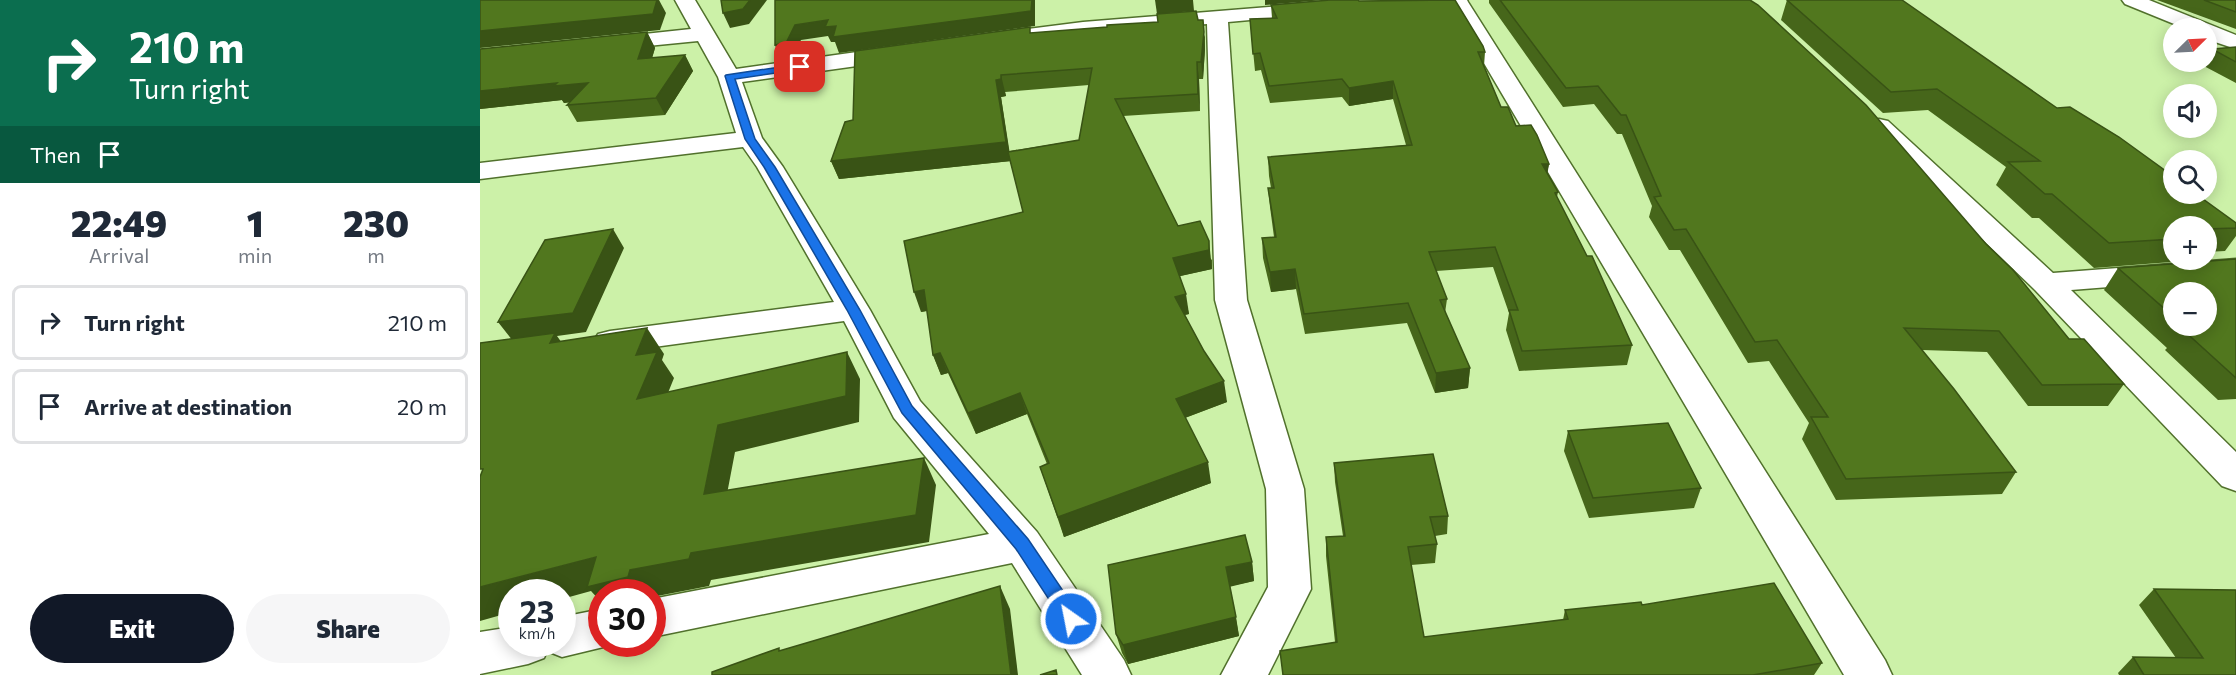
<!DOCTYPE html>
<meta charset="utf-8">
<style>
body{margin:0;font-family:Commissioner,sans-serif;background:#f6f6f7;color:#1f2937;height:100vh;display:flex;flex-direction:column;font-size:22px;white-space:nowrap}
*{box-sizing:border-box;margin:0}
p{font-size:20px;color:#747a83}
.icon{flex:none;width:33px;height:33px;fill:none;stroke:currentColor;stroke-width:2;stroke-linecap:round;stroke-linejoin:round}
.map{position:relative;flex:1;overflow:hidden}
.sheet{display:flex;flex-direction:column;background:#fff;width:480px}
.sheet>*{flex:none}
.guide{background:#0b6e4f;color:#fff;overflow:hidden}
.needle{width:39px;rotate:66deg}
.buttons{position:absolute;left:1683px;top:18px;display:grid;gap:12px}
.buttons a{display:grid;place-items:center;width:54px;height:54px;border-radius:50%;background:#fff;box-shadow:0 3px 15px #0003;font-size:30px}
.speed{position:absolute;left:18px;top:579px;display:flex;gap:12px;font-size:30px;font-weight:700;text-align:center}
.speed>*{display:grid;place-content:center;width:78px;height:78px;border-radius:50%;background:#fff;box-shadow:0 3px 15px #0003;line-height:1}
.speed small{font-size:15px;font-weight:400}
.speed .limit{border:9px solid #d22;background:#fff;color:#111}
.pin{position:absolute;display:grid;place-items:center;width:51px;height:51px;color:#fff;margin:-26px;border-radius:12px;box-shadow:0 3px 9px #0006}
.me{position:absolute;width:66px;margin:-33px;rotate:327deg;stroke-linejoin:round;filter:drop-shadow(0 0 4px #0008)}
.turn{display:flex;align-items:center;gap:21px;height:126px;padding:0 30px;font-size:27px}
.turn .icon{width:78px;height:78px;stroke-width:2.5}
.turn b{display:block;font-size:42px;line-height:51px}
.then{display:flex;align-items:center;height:57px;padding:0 30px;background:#0003;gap:12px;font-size:22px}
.eta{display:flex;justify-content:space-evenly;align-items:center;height:102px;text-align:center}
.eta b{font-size:36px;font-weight:800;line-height:42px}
.button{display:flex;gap:12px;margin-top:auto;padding:12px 30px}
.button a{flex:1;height:69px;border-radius:36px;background:#111827;color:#fff;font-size:24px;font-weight:800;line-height:69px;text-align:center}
.button a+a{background:#f6f6f7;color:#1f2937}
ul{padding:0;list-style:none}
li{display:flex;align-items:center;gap:18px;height:75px;margin:0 12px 9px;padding:0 18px;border:3px solid #e0e1e3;border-radius:9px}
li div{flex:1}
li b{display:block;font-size:22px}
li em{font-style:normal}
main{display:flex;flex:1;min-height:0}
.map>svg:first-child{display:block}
</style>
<main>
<section class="sheet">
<div class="guide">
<div class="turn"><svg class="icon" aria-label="right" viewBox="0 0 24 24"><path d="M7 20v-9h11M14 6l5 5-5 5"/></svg><div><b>210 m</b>Turn right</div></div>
<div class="then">Then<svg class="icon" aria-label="arrive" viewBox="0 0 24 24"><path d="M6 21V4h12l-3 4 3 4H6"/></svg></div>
</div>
<div class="eta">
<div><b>22:49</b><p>Arrival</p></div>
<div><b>1</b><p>min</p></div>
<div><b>230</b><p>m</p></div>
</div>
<ul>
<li><svg class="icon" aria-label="right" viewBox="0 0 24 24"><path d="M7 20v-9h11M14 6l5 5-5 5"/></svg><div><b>Turn right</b></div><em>210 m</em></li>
<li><svg class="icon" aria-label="arrive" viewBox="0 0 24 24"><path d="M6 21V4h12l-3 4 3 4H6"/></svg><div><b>Arrive at destination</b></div><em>20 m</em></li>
</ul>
<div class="button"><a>Exit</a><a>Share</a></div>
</section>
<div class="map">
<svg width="1756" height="675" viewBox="0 0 1756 675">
<rect width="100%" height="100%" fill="#ccf1a8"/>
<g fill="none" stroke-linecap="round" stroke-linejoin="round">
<defs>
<g id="street">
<path d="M195 0H215L256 69 420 46 428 48 431 53 428 58 420 60 262 82 282 138 303 167 390 310 440 401 557 532 644 660 651 675H602L532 563 172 637V599L509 534 414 418 364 321 130 353 118 350 113 342 118 334 130 331 354 302 277 167 263 147 0 179V163L256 133 238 77 218 41 127 50 119 49 116 44 119 39 127 38 211 29Z"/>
<path d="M969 0H987L988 2 1405 660 1412 675H1364L968 2Z"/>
<path d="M1642 0H1669L1756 35V49L1726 39V28H1704L1645 4Z"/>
<path d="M837 3 844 5 847 9 844 13 748 22 767 300 824 489 831 589 788 675H741L788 587 786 489 735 300 727 24 603 34 533 43 526 41 522 37 526 33 533 31 603 22Z"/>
<path d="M1399 119 1408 121 1573 273 1756 259V277L1591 290 1756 452V491L1742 486 1555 290 1390 131 1387 126 1390 121Z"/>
<path d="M122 609V644H136L82 657 67 651 64 658 48 664 0 674V632L32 627V644H82V617Z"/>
</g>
</defs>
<use href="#street" stroke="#51712c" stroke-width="3"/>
<use href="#street" fill="#fff" fill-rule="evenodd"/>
</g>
<g fill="#46661a" fill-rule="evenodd">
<path d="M1009 0H1270L1589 339 1644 384 1628 406H1548L1507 352 1442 350 1536 472 1522 494 1356 500 1322 439 1329 423 1289 361 1268 363 1200 250H1189L1169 217 1172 206 1142 134H1137L1114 104 1083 107 1009 3Z"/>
<path d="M1307 0 1577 108 1756 223V236L1745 251 1726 252V226H1694V260H1717L1614 268 1559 218H1552L1516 185 1526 167 1448 110 1403 113 1301 20Z"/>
<path d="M1677 0H1756V29Z"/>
<path d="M879 1 1005 52 1004 66 1021 107 1069 164 1067 173 1078 192 1077 197 1152 345 1147 365 1039 371 1026 330 1029 313 1013 267 956 271 967 299 965 313 990 368 988 388 955 393 927 323 825 334 816 289 791 292 783 258 782 238 794 237 790 207 788 188H791L789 176 788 157 926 145 913 99 869 106 862 97 790 103 781 70 775 71 770 19 792 18 791 5Z"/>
<path d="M718 20 725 37V49L723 79H719L720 111 643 116 698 226 732 260V269L700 276 709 314 705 315 747 402 705 418 731 483 584 537 560 467 567 464 547 414 496 434 468 373 461 375 453 355 447 311 441 312 543 212 531 161 359 179 351 161 373 120 551 33ZM609 85 599 140 529 151 521 97 526 96 525 92Z"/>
<path d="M167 32 175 48 172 58 205 55 213 71 185 115 97 122 87 105 90 102 84 103 82 100 0 109V49Z"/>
<path d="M1756 47V83L1722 65 1724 62H1726V58L1732 49Z"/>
<path d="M1756 259V399L1738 400 1685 350 1687 348 1624 290 1638 268ZM1694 292 1726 326H1694Z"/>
<path d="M1088 431 1221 488 1214 508 1109 518 1084 451Z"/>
<path d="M854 463 968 516 967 534 955 536 957 544 955 563 931 565 944 637 1083 620 1085 610 1162 605 1342 663 1334 675H802L855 642 846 556V537L863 536 855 482Z"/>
<path d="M772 562 774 581 750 586 759 636 648 664 642 653 636 634Z"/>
<path d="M1674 589 1756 675H1639L1638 673 1653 657 1696 658 1659 605Z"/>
</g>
<g fill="#395315">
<path d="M165 0H179L186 13 180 30 0 48V31Z"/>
<path d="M270 0H287L269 24 250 28 243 13Z"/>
<path d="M552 0H555V26L359 53 355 42H351L348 36 321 40 312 59 301 61 295 45 315 25 348 20Z"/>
<path d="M675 0H713L714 11 677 14Z"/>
<path d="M785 0H844L785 5Z"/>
<path d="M723 20 725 49 723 79 721 62Z"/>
<path d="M167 32 175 48 167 75 158 59Z"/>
<path d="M205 55 213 71 185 115 176 98Z"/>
<path d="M717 62 719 79 720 111 718 94Z"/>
<path d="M521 75 526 96 521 97 531 161 359 179 351 161 516 80Z"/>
<path d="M913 81V99L869 106V88Z"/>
<path d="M77 83H108L117 99 84 103 82 100 0 109V91Z"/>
<path d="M1062 164H1069L1066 182Z"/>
<path d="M133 229 144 248 106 332 77 336 94 360 33 341 18 322Z"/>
<path d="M729 241 732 269 696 277 693 258Z"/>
<path d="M815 269 816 289 791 292 790 272Z"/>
<path d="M444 290 451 310 441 312 434 292Z"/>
<path d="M706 294 709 314 698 316 695 297Z"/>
<path d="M167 328 184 354 182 360 194 378 175 425 157 399 156 355Z"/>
<path d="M367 352 380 379 379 422 255 452 242 520 224 494 238 425Z"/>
<path d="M460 353 468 373 461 375 453 355Z"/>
<path d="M990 368 988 388 955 393 956 373Z"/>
<path d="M744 381 747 402 699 420 696 399Z"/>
<path d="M540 393 547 414 496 434 488 413Z"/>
<path d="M444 458 456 485 449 542 231 580 229 586 172 597V592H122V603L111 591 82 599V592H32V612L0 621V587L116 557 150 570 211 553Z"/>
<path d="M728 462 731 483 584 537 578 517Z"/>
<path d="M772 562 774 581 749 587 746 567Z"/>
<path d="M520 586 530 609 538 675H531Z"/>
<path d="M756 617 759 636 648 664 643 645Z"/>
</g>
<g fill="#51771e" stroke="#395315" stroke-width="1.5">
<path d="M0 0H177L173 14 0 31Z"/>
<path d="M241 0H270L263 9 243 13Z"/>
<path d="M295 0H552L551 11 353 37 356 26 345 27 348 20 315 25 306 43 295 45Z"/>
<path d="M850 0H878L879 1 975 0 1003 46 1005 52H998L1021 107H1028L1036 126 1051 125 1057 135 1069 164H1062L1078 192 1075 193 1107 256H1112L1152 345 1042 351 1029 310H1038L1015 247 949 252 967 299 960 300 990 368 956 373 928 303 824 314 815 269 790 272 782 238 796 237 788 188H794L788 157 932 145 913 81 869 88 862 79 789 86 780 53 773 54 770 19 797 18 791 5Z"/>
<path d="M1020 0H1270L1278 5 1386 105 1506 244 1533 270 1589 339H1604L1644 384 1562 385 1519 331 1424 328 1474 389 1536 472 1366 479 1331 417H1348L1297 340 1275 342 1206 229 1194 230 1174 197 1181 196 1146 115H1141L1118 86 1086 88Z"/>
<path d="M1307 0H1422L1577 108 1590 107 1639 137 1694 177V194H1716L1756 223V228L1726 229V226H1694V239L1629 243 1572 194H1565L1528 162 1560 161 1457 89 1411 92Z"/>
<path d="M1724 0H1756V12Z"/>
<path d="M716 11 718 20H723L724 32 721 62H717L718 94 635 99 698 226 720 221 729 241V250L693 258 706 294 695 297 724 351 744 381 696 399 728 462 578 517 560 467 569 463 540 393 488 413 460 353 453 355 444 290 434 292 424 241 543 212 528 152 599 140 612 68 521 75V79L516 80 526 142 351 161 365 122 373 120 375 51 550 27V33L627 27V25L678 22 677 14Z"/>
<path d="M167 32 158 59 205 55 176 98 87 105 108 83 74 86 77 83 0 91V49Z"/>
<path d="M1756 47V62L1732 49Z"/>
<path d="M133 229 93 313 18 322 65 240Z"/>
<path d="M1726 230 1734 236H1726Z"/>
<path d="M1756 259V378L1701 328H1706L1703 326H1726V292H1694V317L1638 268Z"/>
<path d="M167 328 156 355 177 352 157 399 367 352 366 396 238 425 224 494 444 458 436 515 211 553 209 559 150 570 148 577 107 587 116 557 0 587V477L3 469H0V343L75 333 70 343Z"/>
<path d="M1188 423 1221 488 1113 498 1088 431Z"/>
<path d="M953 454 968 516 950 517 957 544 928 547 944 637 1088 619 1085 610 1161 602 1162 605 1294 583 1342 663 1273 675H803L800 651 857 642 846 537 865 536 854 463Z"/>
<path d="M765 535 772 562 746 567 756 617 643 645 636 634 628 565Z"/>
<path d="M520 586 531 675H232V672L299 648V651Z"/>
<path d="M1674 589 1756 590V675H1664L1653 657 1723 658Z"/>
<path d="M576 670 577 675H560Z"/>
</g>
<path fill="#1a73e8" stroke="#114b97" stroke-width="1.5" d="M320 64 325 67 323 69 255 79 275 139 295 167 380 310 432 406 548 539 598 613 600 619 598 624 591 627 585 624 536 549 422 413 367 310 284 167 265 139 245 76 246 75Z"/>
</svg>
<div class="buttons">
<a><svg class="needle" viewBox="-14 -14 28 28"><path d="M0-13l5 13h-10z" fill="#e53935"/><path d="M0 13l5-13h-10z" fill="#747a83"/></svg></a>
<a><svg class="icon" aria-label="sound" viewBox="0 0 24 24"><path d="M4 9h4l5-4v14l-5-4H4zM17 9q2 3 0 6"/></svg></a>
<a><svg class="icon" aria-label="search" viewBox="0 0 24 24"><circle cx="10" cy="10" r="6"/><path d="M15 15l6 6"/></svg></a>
<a>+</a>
<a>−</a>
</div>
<div class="speed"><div>23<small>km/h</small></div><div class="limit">30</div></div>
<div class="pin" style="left:320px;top:67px;background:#d93025"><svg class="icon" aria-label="arrive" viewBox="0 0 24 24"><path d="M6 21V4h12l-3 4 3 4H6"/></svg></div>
<svg class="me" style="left:591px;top:619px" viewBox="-20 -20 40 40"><circle r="17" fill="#1a73e8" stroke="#fff" stroke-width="3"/><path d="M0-11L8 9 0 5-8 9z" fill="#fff"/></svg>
</div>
</main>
